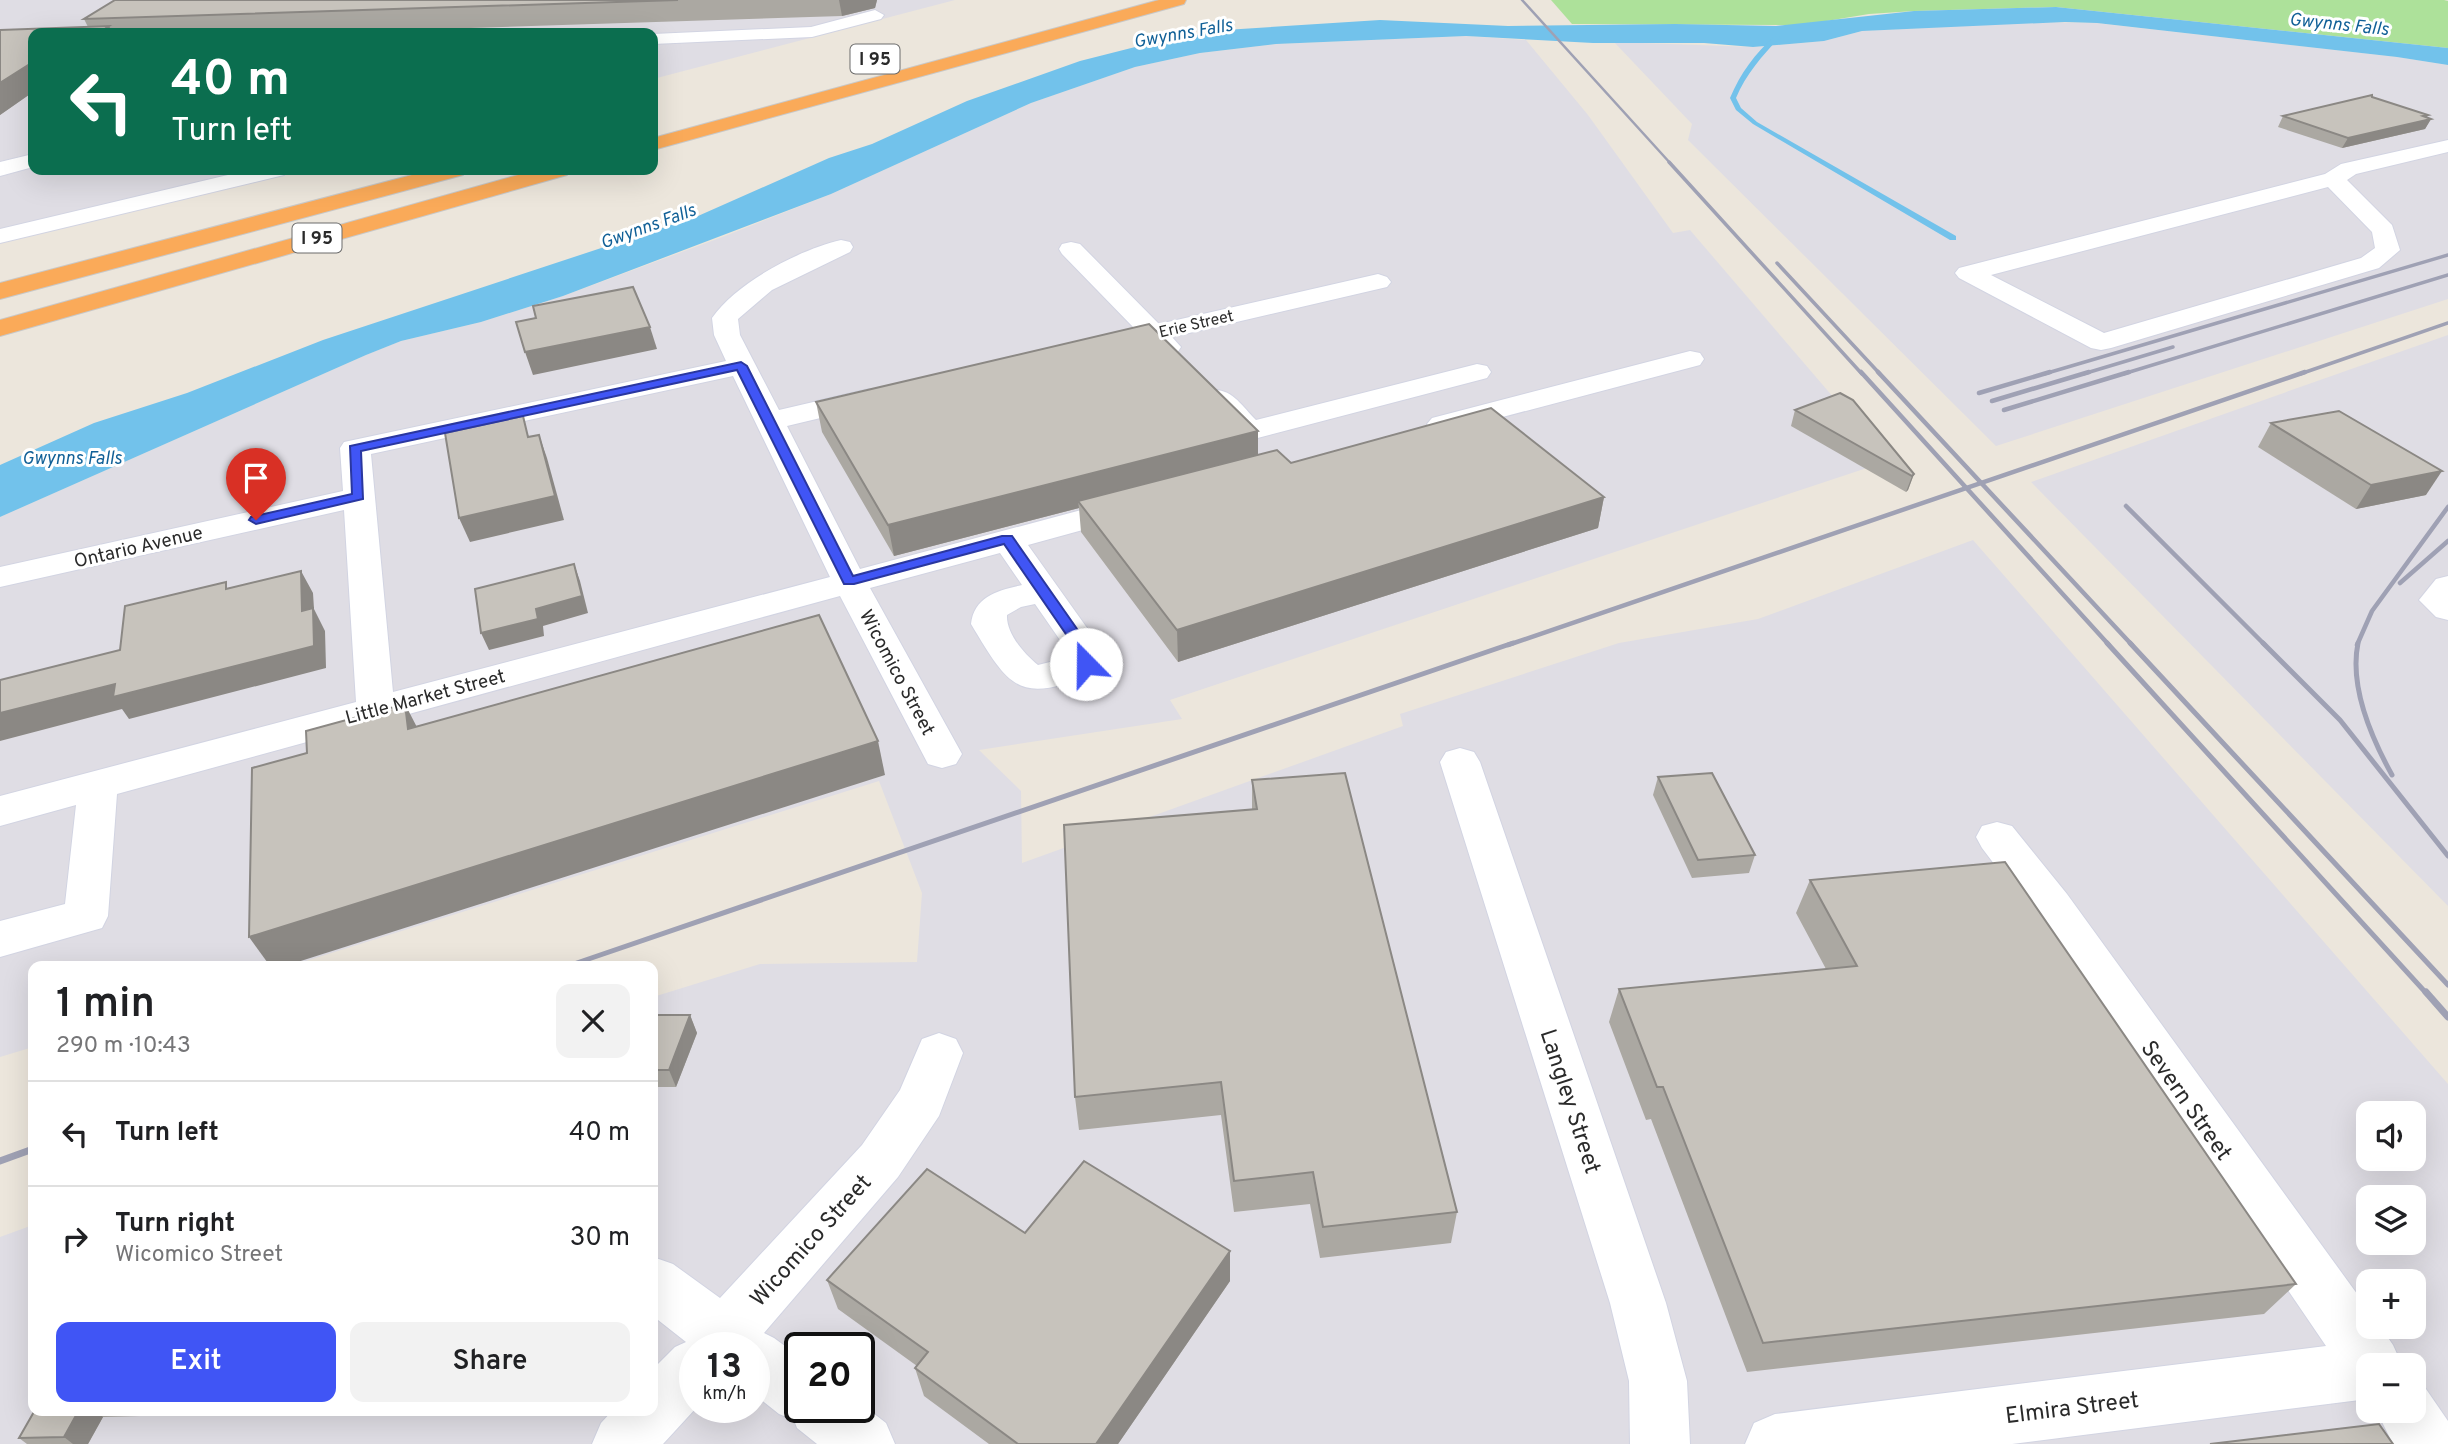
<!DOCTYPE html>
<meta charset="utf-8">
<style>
body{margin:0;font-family:Overpass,sans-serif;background:#f2f2f2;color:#202124;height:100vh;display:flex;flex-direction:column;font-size:26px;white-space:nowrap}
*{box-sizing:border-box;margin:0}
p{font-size:23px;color:#757577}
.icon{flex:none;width:38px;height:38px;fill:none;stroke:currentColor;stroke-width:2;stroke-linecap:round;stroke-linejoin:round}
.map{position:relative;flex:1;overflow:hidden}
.panel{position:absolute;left:28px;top:961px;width:630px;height:455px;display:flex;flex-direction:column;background:#fff;border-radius:14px;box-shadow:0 7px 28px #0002}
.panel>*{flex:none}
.top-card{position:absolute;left:28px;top:28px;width:630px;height:147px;border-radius:14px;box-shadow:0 7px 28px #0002;background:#0b6e4f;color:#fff;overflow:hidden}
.tools{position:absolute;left:2356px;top:1101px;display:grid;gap:14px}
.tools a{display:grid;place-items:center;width:70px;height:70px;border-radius:14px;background:#fff;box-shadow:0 7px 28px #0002;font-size:35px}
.speed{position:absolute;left:679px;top:1332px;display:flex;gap:14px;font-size:35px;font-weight:700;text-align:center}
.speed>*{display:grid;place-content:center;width:91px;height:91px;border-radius:50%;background:#fff;box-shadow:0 7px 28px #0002;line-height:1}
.speed small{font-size:18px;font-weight:400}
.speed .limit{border:4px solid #111;border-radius:10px;background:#fff;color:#111}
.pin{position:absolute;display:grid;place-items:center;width:60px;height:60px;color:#fff;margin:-72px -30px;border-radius:50% 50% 50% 0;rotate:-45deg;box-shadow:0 0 7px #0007}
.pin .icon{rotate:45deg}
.me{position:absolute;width:77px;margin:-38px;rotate:338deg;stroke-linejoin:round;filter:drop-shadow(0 0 5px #0008)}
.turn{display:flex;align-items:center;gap:24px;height:147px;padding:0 28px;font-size:32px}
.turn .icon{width:91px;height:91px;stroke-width:2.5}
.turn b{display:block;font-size:49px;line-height:60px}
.round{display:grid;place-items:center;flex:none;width:74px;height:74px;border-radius:14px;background:#f2f2f2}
.summary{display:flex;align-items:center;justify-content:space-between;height:119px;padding:0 28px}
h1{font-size:42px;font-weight:600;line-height:52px}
.action{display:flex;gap:14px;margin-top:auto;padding:14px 28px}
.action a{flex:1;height:80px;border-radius:14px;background:#4055f5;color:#fff;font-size:28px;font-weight:600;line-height:80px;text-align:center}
.action a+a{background:#f2f2f2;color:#202124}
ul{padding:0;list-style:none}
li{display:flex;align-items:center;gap:21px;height:105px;padding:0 28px;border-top:2px solid #e0e0e0}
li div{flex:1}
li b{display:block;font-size:26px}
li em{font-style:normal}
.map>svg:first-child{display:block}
</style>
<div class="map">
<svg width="2448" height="1444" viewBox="0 0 2448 1444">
<rect width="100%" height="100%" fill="#ece6dc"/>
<g fill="#dfdde4" fill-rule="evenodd">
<path d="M0 0H955L653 79V33H33V170H287L0 241Z"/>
<path d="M2031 22 2096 23 2397 57 2448 65V299L1996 446 1688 140 1692 124 1614 42 1753 47 1824 41 1862 31Z"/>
<path d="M1466 36 1526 40 1588 115 1673 233 1690 230 1888 461 1170 700 1182 719 979 750 1021 791 1022 863 1403 726 1400 714 1619 643 1758 619 1973 540 2448 1084V1444H0V1237L33 1225V1410H653V997L760 964 917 962 922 893 879 781 290 966H33V1047L0 1057V517L366 355 401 341 481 322 563 296 725 236 831 194 1031 103 1135 67 1200 53 1276 44ZM2368 1113H2413V1158H2368ZM2368 1197H2413V1242H2368ZM2368 1281H2413V1326H2368ZM695 1348H754V1407H695ZM800 1348H859V1407H800ZM2368 1365H2413V1410H2368Z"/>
<path d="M2448 335V906L2031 482Z"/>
</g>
<path fill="#ade19a" d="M1551 0H2444L2448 1V48L2056 7 1914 11 1869 14 1802 25 1572 24Z"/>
<path fill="#72c2eb" d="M2056 7 2448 48V65L2397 57 2097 23 2065 22 1862 31 1824 41 1753 47 1704 43H1593L1466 36 1276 44 1200 53 1135 67 1031 103 831 194 563 296 481 322 401 341 366 355 0 517V465L94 423 187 393 323 340 698 216 829 158 872 144 967 101 1080 61 1151 43 1225 30 1380 20 1508 26 1675 24 1776 26 1914 11Z"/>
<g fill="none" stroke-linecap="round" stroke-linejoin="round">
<path fill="#72c2eb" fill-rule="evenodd" d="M1775 36 1780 37C1762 56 1746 74 1736 98L1741 108 1757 122 1956 236V240H1950L1753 124 1736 110 1730 98C1740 74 1755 53 1775 36Z"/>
<defs>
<g id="minor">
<path d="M875 10 884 15 881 19 812 37 653 44V34L811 27Z"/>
<path d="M2448 140V152L2356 174 2347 180 2392 225 2400 250 2379 268 2111 348 2101 350 2091 348 1959 278 1955 273 1959 268 2325 174 2341 164ZM2328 187 2372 232 2375 248 2361 258 2104 333 1991 275Z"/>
<path d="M33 154V167L0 176V162Z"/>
<path d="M249 170H287L284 175 0 243V229Z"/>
<path d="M841 240 850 242 853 247 850 252 772 290 738 319 740 335 779 410 869 389 879 392 883 398 879 404 787 426 860 569 1130 497 1141 500 1146 507 1141 514 1028 545 1107 656 1099 672C1020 703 1012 693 971 624 974 596 999 590 1022 585L1000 553 870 588 962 754 956 764 942 768 928 764 840 596 117 794 108 916 102 928 0 957V921L65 904 76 805 0 826V796L356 702 344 510 0 587V567L343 491 340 448 344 442 726 361 714 335 712 318C737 282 799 250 841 240ZM733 376 830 577 393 692 371 454ZM1035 604 1071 656 1070 657 1038 665C1024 654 1006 633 1007 615L1021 607Z"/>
<path d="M1071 242 1080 244 1159 324 1378 274 1387 277 1391 282 1387 287 1172 337 1181 347 1177 353C1162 356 1157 353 1147 342L1105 352 1095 350 1091 344 1095 338 1135 329 1062 254 1059 249 1062 244Z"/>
<path d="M1690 351 1700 353 1704 359 1700 365 1442 433 1432 430 1427 424 1432 418Z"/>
<path d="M1477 364 1487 366 1491 372 1487 378 1250 440 1239 437 1203 397 1207 391C1230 385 1241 405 1256 420Z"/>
<path d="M2448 576V620L2436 617 2419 600 2436 579Z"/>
<path d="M1460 748 1474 752 1480 762 1666 1303 1687 1381 1690 1444H1630L1629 1381 1610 1303 1440 762 1446 752Z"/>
<path d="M1997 822 2012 826 2067 894 2368 1309V1326H2380L2393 1345 2402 1365H2368V1399L2012 1444H1745L1754 1423 1775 1414 2326 1346 2035 918 1982 848 1976 837 1982 826Z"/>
<path d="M939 1033 956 1039 963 1053 939 1116 898 1177 764 1333 774 1338 800 1357V1407H859V1402L886 1423 895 1444H817L797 1428 794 1420 779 1414 754 1394V1348H695V1407H697L663 1444H592L601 1423 613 1410H653V1369L675 1347 686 1342 653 1316V1257L673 1264 720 1298 862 1145 900 1090 922 1039Z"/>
<path d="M2413 1384 2426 1389 2448 1421V1444H2393L2376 1410H2413Z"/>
</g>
<g id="highway">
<path d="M1159 0H1186L1184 4 653 150V138Z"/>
<path d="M431 170H466L463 175 0 299V283Z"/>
<path d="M536 170H570L567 175 0 336V320Z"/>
</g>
</defs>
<use href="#minor" stroke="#d2d4e2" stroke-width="2"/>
<use href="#highway" stroke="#c8c8c8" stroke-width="2"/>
<use href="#minor" fill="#fff" fill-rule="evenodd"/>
<use href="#highway" fill="#faaa59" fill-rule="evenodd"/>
<path stroke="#9fa1b4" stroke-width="2.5" d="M1522 0 1671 164"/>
<g stroke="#9fa1b4" stroke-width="3.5">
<path d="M1669 162 1862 374"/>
<path d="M1777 263 1880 374"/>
<path d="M2044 374 2448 255"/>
<path d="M2083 374 2173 347"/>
<path d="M2123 374 2448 275"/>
<path d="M2300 374 2448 323"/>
</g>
<g stroke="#9fa1b4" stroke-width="4.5">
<path d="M1861 372 2109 645"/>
<path d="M1878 372 2132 645"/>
<path d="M1979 393 2050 372"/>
<path d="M1992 401 2089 372"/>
<path d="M2004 410 2129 372"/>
<path d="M2126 506 2265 645"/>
<path d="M2400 583 2448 541"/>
<path d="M1508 645 2305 372"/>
<path d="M2357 645 2372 611 2448 507"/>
</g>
<g stroke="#9fa1b4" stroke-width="5">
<path d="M2107 643 2427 994"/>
<path d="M2130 643 2448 985"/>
<path d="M2263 643 2340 720 2448 856"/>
<path d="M2358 643C2349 687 2371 737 2392 775"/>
<path d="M568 966 1513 643"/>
</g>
<g stroke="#9fa1b4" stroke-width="7">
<path d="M2426 992 2448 1017"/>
<path d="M0 1161 33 1149"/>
</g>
</g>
<g fill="#aba8a2">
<path d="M115 0H877L875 8 842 16 314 33H33V92L0 115V30L88 27 84 19Z"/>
<path d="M2372 97 2428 115 2426 117 2431 119 2425 129 2342 148 2278 127 2283 116Z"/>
<path d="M816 402 1258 431V455L1291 463 1604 497 1598 528 1178 662 1081 532 1079 508 894 556 822 432Z"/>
<path d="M1795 410 1914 474 1908 490 1906 492 1791 426Z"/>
<path d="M2271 423 2426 495 2356 509 2258 447Z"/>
<path d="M1658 777 1755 855 1749 873 1692 878 1653 795Z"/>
<path d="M1252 780 1457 1212 1451 1243 1320 1258 1310 1204 1234 1212 1221 1115 1079 1130 1075 1097 1252 810Z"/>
<path d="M1810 880 2296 1284 2264 1314 1747 1372 1651 1119 1646 1120 1609 1022 1619 989 1826 969 1796 913Z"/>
<path d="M653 1015H690L697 1033 676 1087H653Z"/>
<path d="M1025 1233 1230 1251V1281L1118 1444H989L924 1396 915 1368 917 1366 838 1309 827 1280Z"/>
<path d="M35 1410H217L215 1414 103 1417 88 1444H27L19 1438Z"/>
</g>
<g fill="#8b8884">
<path d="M839 0H877L875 8 842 16Z"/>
<path d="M109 26 113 33H99Z"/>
<path d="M30 64 33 70V92L0 115V83Z"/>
<path d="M2428 115 2425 120 2431 119 2425 129 2342 148 2348 138Z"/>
<path d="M650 327 657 349 533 375 525 352Z"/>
<path d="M1258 431V461L1078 501 1079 508 894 556 888 525Z"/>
<path d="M539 435 547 458 564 520 470 542 459 518Z"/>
<path d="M2442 471 2426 495 2356 509 2371 485Z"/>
<path d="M1914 474 1908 490 1906 492 1912 476Z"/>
<path d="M1604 497 1598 528 1178 662 1177 630Z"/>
<path d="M574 564 580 581 588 613 543 626 544 636 489 650 481 633 536 609Z"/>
<path d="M301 571 313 593 314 609 325 631 326 668 129 719 122 709 0 741V713Z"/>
<path d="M405 704 422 737 408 729Z"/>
<path d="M878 741 885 775 285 966H270L249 937Z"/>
<path d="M690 1015 697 1033 676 1087 669 1070Z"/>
<path d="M1230 1251V1281L1118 1444H1096Z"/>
<path d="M79 1410H95L103 1417 88 1444H73L64 1437Z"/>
</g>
<g fill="#c7c3bc" stroke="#8b8884" stroke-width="2">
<path d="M115 0H678L84 19Z"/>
<path d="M109 26 99 33H33V63L30 64 0 83V30Z"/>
<path d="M2372 95V97L2428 115 2423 116 2431 119 2348 138 2283 116Z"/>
<path d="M633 287 650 327 525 352 516 322 536 318 533 306Z"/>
<path d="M1149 324 1258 431 888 525 816 402Z"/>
<path d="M1840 393 1853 400 1914 474 1912 476 1795 410Z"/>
<path d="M1491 408 1604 497 1177 630 1078 501 1277 450 1291 463Z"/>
<path d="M2339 411 2442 471 2371 485 2271 423Z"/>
<path d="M523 416 528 437 539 435 555 496 459 518 445 433Z"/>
<path d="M574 564 582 596 536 609 538 619 481 633 475 589Z"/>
<path d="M301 571 302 611 313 608 314 646 113 697 115 684 0 713V680L120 650 125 606 226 582V589Z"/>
<path d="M819 615 878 741 249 937 252 768 307 753 306 731 405 704 408 729Z"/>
<path d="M1345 773 1457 1212 1323 1227 1313 1172 1234 1181 1221 1082 1075 1097 1064 825 1257 809 1252 780Z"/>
<path d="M1712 773 1755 855 1698 860 1658 777Z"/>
<path d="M2005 862 2296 1284 1763 1343 1663 1087H1657L1619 989 1857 966 1810 880Z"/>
<path d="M653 1015H690L669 1070H653Z"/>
<path d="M1084 1161 1230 1251 1096 1444H1018L915 1368 928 1352 827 1280 927 1169 1025 1233Z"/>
<path d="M35 1410H79L64 1437 19 1438Z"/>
<path d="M2379 1424 2393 1444H2210Z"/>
</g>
<path fill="#4055f5" stroke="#2a379f" stroke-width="2" d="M741 362 747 366 853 576 1002 536H1012L1096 656 1091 668H1080L1078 664 1081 656 1004 544 854 584H844L737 370 361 451 363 499 256 524 249 520 251 517 352 494 350 446Z"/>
<g text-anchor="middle" stroke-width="6" stroke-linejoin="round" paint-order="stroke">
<g font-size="16" fill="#2a2a2a" stroke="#fff">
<text transform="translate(1196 323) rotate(-13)" y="6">Erie Street</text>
</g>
<g font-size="18" font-style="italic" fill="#116097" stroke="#fff">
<text transform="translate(2339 24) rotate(6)" y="6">Gwynns Falls</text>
<text transform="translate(1183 33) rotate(-10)" y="6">Gwynns Falls</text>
<text transform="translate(648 226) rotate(-20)" y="6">Gwynns Falls</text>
<text x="72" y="464">Gwynns Falls</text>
</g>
<g fill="#fff" stroke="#6a6a6a" stroke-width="2">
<rect x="850.5" y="44.5" width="49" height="29" rx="5"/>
<rect x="292.5" y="223.5" width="49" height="29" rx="5"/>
</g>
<g font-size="18" font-weight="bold" fill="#2a2a2a">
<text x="875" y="65">I 95</text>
<text x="317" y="244">I 95</text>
</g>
<g font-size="19" fill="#2a2a2a" stroke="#fff">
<text transform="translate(138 546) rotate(-13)" y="7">Ontario Avenue</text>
<text transform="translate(898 672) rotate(62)" y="7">Wicomico Street</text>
<text transform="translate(425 696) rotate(-15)" y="7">Little Market Street</text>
</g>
<g font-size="23" fill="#2a2a2a" stroke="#fff">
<text transform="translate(2187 1100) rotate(55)" y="8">Severn Street</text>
<text transform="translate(1571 1101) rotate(72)" y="8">Langley Street</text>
<text transform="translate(810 1240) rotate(-48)" y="8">Wicomico Street</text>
<text transform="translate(2072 1407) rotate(-7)" y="8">Elmira Street</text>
</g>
</g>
</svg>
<div class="tools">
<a><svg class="icon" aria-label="sound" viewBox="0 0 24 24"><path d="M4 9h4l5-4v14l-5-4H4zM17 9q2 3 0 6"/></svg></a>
<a><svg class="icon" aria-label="layers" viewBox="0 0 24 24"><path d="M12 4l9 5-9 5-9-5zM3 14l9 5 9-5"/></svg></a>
<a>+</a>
<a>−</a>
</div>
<div class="speed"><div>13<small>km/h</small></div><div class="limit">20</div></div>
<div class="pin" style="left:256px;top:520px;background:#d93025"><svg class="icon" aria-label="arrive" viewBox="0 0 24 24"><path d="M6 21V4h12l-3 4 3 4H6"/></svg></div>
<svg class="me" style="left:1086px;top:664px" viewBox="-20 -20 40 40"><circle r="19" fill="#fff"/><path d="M0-13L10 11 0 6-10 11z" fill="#4055f5"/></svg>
<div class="top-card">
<div class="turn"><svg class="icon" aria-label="left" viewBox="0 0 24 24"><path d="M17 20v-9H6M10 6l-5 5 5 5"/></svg><div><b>40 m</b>Turn left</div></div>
</div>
<section class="panel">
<div class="summary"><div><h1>1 min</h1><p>290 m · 10:43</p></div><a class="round"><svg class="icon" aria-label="close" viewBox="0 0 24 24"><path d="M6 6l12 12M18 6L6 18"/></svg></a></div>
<ul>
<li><svg class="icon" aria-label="left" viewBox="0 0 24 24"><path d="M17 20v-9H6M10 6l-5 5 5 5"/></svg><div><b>Turn left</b></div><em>40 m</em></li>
<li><svg class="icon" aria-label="right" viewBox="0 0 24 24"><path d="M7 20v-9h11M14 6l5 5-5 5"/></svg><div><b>Turn right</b><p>Wicomico Street</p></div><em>30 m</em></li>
</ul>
<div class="action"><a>Exit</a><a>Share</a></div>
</section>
</div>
